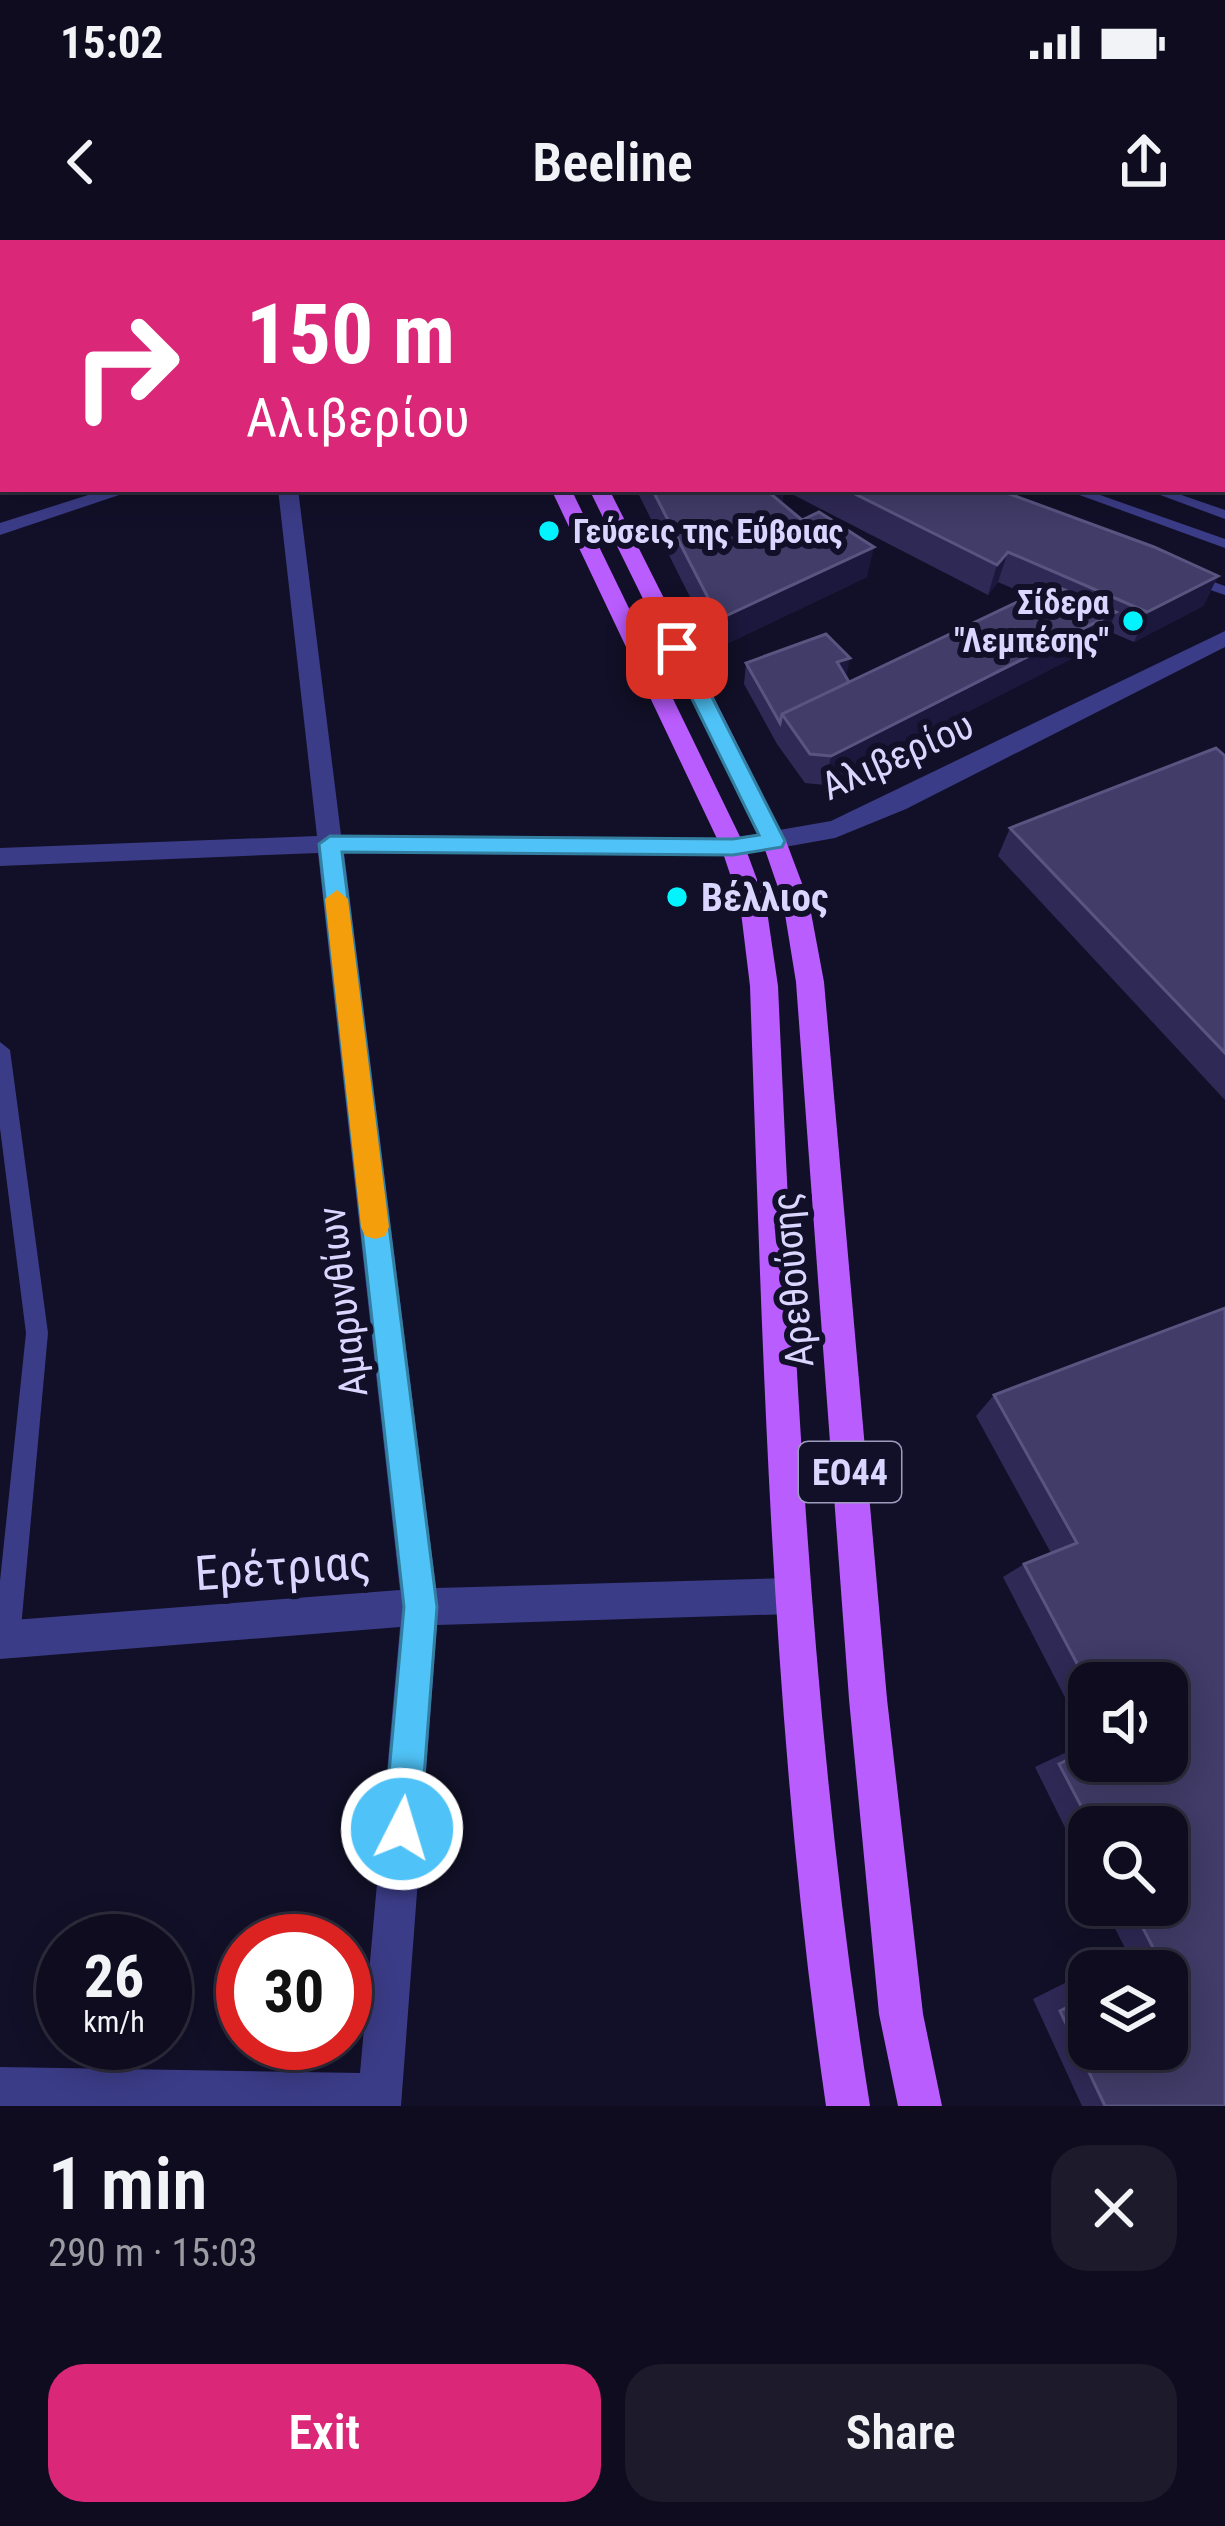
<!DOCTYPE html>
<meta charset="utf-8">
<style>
body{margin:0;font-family:"Roboto Condensed",sans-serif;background:#1c1a2b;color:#f1f3f6;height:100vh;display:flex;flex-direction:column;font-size:45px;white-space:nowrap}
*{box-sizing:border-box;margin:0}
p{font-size:39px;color:#9b9ba4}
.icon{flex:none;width:66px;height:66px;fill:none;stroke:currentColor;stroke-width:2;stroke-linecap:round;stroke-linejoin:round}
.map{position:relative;height:1866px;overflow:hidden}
.side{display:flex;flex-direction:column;background:#0e0c1e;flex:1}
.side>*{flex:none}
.hud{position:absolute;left:0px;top:0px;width:1227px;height:252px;box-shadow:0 6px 30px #0003,0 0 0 3px #2e2c3c;background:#db2777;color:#fff;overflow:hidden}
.buttons{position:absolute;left:1068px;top:1422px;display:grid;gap:24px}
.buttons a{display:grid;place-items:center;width:120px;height:120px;border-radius:24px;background:#0e0c1e;box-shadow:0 6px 30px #0003,0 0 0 3px #2e2c3c;font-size:60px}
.speed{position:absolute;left:36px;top:1674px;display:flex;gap:24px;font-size:60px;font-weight:700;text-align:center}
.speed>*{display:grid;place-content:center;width:156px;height:156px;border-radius:50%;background:#0e0c1e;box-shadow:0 6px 30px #0003,0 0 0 3px #2e2c3c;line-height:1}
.speed small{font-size:30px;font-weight:400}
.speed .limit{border:18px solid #d22;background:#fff;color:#111}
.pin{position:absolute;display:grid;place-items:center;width:102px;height:102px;color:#fff;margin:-51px;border-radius:24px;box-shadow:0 6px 18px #0006}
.me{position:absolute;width:132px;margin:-66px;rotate:5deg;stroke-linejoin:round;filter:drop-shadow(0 0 9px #0008)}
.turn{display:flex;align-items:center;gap:42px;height:252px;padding:0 48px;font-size:54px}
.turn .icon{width:156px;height:156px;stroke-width:2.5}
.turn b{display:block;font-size:84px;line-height:102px}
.round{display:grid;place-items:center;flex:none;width:126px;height:126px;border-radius:36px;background:#1c1a2b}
.head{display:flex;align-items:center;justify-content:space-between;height:204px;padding:0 48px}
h1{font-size:72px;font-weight:600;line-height:90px}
.primary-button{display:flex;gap:24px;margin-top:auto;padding:24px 48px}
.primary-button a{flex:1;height:138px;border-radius:36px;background:#db2777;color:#fff;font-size:48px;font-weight:600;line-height:138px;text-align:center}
.primary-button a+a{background:#1c1a2b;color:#f1f3f6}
.status{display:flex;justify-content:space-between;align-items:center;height:84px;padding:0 60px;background:#0e0c1e;direction:ltr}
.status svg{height:33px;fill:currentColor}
header{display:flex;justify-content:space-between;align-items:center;height:156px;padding:0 48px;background:#0e0c1e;font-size:54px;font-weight:600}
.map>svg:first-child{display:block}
</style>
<div class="status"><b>15:02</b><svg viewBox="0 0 49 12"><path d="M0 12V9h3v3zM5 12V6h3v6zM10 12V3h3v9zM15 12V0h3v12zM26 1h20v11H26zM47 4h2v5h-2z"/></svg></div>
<header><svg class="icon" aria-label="back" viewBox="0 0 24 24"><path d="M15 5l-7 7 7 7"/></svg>Beeline<svg class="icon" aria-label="share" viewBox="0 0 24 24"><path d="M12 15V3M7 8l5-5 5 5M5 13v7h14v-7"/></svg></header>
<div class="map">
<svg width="1225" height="1866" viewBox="0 0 1225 1866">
<rect width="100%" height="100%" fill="#121028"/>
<path fill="#13322f" d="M766 0H1225V213L1224 3Z"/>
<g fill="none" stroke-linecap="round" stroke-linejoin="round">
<g stroke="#30baaa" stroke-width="4.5" stroke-dasharray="3 6" stroke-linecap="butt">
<path d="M955 0 962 3"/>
<path d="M1032 3 1036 0"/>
</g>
<g fill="#3b3c87" fill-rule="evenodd">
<path d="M1063 249H1083L1225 299V308Z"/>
<path d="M1144 249H1164L1225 270V279Z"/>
<path d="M1181 334H1191L1225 346V355L1181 340Z"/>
<path d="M0 802 10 810 48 1093 20 1399 16 1408 7 1412 0 1409V1341L26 1093 0 888Z"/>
</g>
<path fill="#3b3c87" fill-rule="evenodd" d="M769 0H785L787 3H771Z"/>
<g fill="#3b3c87" fill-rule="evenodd">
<path d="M144 0H160L162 3H146Z"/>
<path d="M1224 206 1225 207V219L1224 218Z"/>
<path d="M107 249H137L0 295V283Z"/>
<path d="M278 249H298L341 595 733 598 831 581 1225 391V407L906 569 835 598 733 616 344 613 436 1348 791 1338 804 1343 809 1356 804 1369 791 1374 437 1385 401 1866H0V1827L360 1833 400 1387 0 1419V1381L400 1350 318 613 0 626V608L317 596Z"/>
</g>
<path stroke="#3b3c87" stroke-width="30" d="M0 171 3 170"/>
<g fill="#ba5dff" fill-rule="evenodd">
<path d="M0 0H9L1 5Z"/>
<path d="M451 0H467L450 3Z"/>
<path d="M481 0H497L480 3Z"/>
<path d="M551 249H571L745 607 766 664 778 746C795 1121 811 1495 870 1866H826C772 1494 763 1121 750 746L740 664 721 607Z"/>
<path d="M589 249H609L786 601 809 662 824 742 887 1459 923 1774 942 1866H898L879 1774 849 1459 796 742 783 662 762 601Z"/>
</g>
</g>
<g fill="#2f2956" fill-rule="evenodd">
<path d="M588 0H631L629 3H588Z"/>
<path d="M636 249H996L1218 336 1203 366 1134 402 1108 391 1104 402 825 545 805 543 777 504 744 444 746 423 846 437 849 442 1030 356 998 342 988 355 784 250 782 263 867 337 716 409Z"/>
<path d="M1225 516V860L998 616 1010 588Z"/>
<path d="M1225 1068V1866H1082L1033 1759 1089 1731V1809L1167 1731H1090L1127 1712 1103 1665H1167V1587H1089V1636L1035 1527 1088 1502 1003 1337 1024 1324 1051 1313 976 1176 994 1155ZM1089 1443 1167 1521H1089Z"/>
</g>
<g fill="#1c173c">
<path d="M764 249H784L781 269Z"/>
<path d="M874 307 867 337 716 409 719 379Z"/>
<path d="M1008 312 998 342 988 355 997 325Z"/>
<path d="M1218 336 1203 366 1134 402 1147 372Z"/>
<path d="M1116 372 1104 402 825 545 831 516Z"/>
<path d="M850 418 846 438 837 422Z"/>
</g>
<g fill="#413c68" stroke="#595480" stroke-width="3">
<path d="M652 249H765L802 280 819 272 874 307 719 379Z"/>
<path d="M845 249H996L1154 307 1218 336 1147 372 1008 312 997 325Z"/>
<path d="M1053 345 1116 372 831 516 810 514 782 474Z"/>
<path d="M826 394 850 418 837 422 849 442 782 474 780 483 746 423Z"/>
<path d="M1216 508 1225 516V813L1010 588Z"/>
<path d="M1225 1068V1866H1105L1060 1771 1089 1756V1809H1167V1731H1140L1160 1721 1131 1665H1167V1587H1092L1059 1524 1089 1510V1521H1167V1443H1089V1446L1024 1324 1077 1303 994 1155Z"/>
</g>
<path fill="#4fc3f7" stroke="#337fa1" stroke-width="3" d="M677 402 687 408 785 601 782 607 733 615 342 612 437 1367 420 1589 415 1602 402 1607 389 1602 384 1589 404 1367 319 604 330 596 733 599 759 595 667 408Z"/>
<path fill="#f59e0b" d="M337 650 348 659 389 987 385 996 375 999 365 996 361 987 325 659Z"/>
<g fill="#02f4ff" stroke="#121028" stroke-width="4.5">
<circle cx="549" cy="291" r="12"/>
<circle cx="1133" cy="381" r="12"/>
<circle cx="677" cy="657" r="12"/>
</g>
<g text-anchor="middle" stroke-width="12" stroke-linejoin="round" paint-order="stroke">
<g font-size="33" font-weight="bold" fill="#d9d6ff" stroke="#121028" text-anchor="start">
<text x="573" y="303">Γεύσεις της Εύβοιας</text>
<text x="1109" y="374" text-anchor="end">Σίδερα<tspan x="1109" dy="38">"Λεμπέσης"</tspan></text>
</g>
<rect fill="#121028" stroke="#9d9bbe" stroke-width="3" x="799" y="1202" width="102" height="60" rx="9"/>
<g font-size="36" font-weight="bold" fill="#d9d6ff">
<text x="850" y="1245">ΕΟ44</text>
</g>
<g font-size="39" fill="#d9d6ff" stroke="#121028">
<text transform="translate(897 515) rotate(-24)" y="14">Αλιβερίου</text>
<text transform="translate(792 1040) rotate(-95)" y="14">Αρεθούσης</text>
<text transform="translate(342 1062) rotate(-97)" y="14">Αμαρυνθίων</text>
</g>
<g font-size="39" font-weight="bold" fill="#d9d6ff" stroke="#121028" text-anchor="start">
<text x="701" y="671">Βέλλιος</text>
</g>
<g font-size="48" fill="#d9d6ff" stroke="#121028">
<text transform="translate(283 1327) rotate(-4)" y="17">Ερέτριας</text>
</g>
</g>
</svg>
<div class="buttons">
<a><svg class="icon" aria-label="sound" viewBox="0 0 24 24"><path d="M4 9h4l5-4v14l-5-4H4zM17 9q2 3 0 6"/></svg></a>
<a><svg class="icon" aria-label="search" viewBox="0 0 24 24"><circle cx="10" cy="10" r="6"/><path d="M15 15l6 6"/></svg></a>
<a><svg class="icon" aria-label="layers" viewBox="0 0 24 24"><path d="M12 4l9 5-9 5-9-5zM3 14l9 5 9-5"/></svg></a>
</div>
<div class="speed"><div>26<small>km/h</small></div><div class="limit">30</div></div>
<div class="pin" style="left:677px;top:408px;background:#d93025"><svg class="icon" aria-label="arrive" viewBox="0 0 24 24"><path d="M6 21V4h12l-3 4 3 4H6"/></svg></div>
<svg class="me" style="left:402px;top:1589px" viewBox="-20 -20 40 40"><circle r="17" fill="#4fc3f7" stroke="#fff" stroke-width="3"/><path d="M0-11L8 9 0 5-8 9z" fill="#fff"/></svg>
<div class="hud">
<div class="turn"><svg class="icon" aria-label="right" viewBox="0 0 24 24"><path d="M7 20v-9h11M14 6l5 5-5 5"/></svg><div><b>150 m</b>Αλιβερίου</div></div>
</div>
</div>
<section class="side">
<div class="head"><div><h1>1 min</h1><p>290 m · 15:03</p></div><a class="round"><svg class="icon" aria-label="close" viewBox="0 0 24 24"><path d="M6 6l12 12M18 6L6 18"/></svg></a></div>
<div class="primary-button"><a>Exit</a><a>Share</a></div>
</section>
